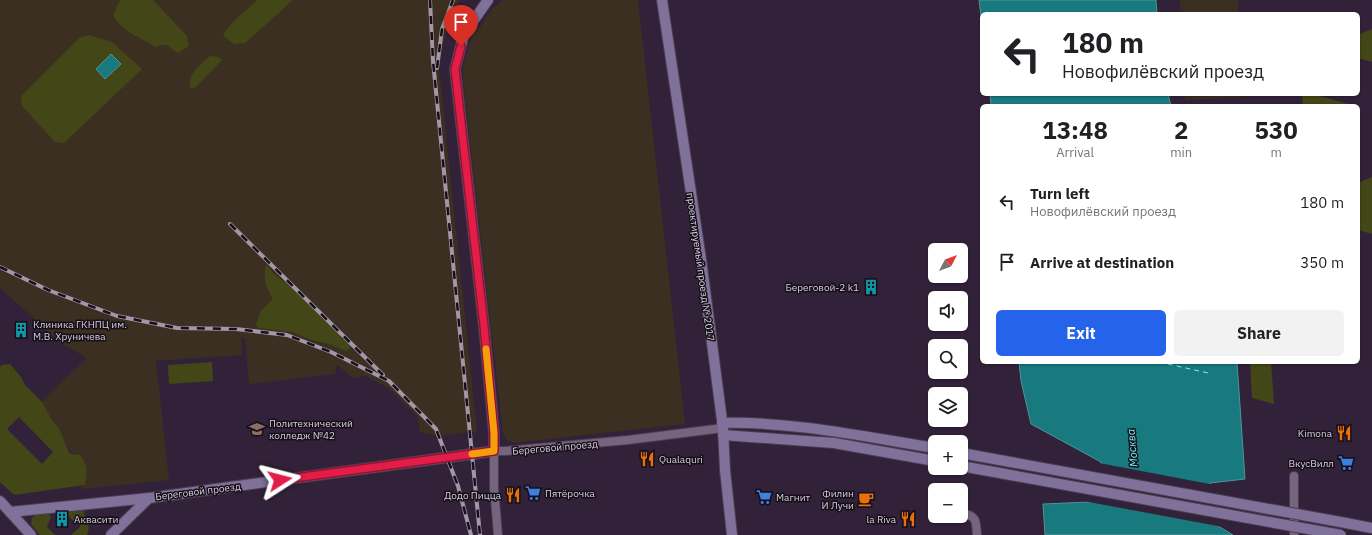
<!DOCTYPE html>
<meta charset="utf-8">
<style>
body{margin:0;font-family:"IBM Plex Sans",sans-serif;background:#f2f2f2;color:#202124;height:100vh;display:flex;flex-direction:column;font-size:15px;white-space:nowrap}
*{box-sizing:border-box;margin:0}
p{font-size:13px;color:#757577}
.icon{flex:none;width:22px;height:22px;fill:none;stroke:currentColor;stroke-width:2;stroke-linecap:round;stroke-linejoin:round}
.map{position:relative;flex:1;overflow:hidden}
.drawer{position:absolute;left:980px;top:104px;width:380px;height:260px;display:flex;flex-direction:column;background:#fff;border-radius:6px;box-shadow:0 1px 3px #0004}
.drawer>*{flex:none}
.banner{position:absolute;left:980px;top:12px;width:380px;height:84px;border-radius:6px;box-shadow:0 1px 3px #0004;background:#fff;color:#202124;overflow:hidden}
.needle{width:26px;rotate:49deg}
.tools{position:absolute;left:928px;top:243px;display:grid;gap:8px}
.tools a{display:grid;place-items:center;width:40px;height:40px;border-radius:6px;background:#fff;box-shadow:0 1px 3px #0004;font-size:20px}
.pin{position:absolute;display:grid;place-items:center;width:34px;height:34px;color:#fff;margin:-41px -17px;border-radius:50% 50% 50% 0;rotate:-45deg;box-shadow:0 0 4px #0007}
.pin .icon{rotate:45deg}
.me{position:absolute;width:44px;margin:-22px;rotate:81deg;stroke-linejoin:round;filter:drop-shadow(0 0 3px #0008)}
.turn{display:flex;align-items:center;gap:14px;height:84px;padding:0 16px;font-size:18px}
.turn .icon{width:52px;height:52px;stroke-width:2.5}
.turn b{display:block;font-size:28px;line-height:34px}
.eta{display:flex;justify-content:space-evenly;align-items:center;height:68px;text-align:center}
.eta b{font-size:24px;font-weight:700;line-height:28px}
.primary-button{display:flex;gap:8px;margin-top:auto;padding:8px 16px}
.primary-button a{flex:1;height:46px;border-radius:6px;background:#2563eb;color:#fff;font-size:16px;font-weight:700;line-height:46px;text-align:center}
.primary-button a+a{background:#f2f2f2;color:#202124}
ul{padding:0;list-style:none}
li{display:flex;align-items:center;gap:12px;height:60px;padding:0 16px}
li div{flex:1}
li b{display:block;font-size:15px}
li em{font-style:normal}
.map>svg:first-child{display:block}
</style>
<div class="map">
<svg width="1372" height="535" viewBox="0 0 1372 535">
<rect width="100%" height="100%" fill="#322239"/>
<g fill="#3a2f20">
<path d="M0 0H459L446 32 439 68 477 431 439 436 420 432 418 417 390 389 366 376 353 378 337 365 335 374 249 384 245 338H241L242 355 156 361 169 480 82 489 78 459 33 409 87 358 61 343 0 288Z"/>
<path d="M503 0H638L685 424 513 443 507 440 503 433 462 71 471 39 492 9Z"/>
<path d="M1180 0H1238L1239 14H1181Z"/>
<path d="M1185 94H1243V97L1185 100Z"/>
</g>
<g fill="#434616" fill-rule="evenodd">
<path d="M120 0H153L187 36 189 46 178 53C167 48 171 41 156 47 141 38 121 31 113 15Z"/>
<path d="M257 0H293L245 43 235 44 225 38 223 34 234 21Z"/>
<path d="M1372 29V62L1358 58V35Z"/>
<path d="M89 35 112 42 142 69 64 143 55 142 22 106 21 96 79 38Z"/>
<path d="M210 56 219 57 222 60 195 88H191C186 74 201 64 210 56Z"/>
<path d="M1302 94H1313L1355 106H1303Z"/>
<path d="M1372 177V234L1358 230V183Z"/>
<path d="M266 264 275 275 293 288 312 307 333 325 338 330 341 338 351 345 349 349 346 351 329 344 311 340 293 332 258 328 256 324 261 311 273 299C265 284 263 280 266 264Z"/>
<path d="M212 362 213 381 169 384 168 365Z"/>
<path d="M1250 362H1271L1274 404 1252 398Z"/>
<path d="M10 364 21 377 25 385 43 403 51 419 59 428 68 450 70 453 75 455 79 454C88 463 87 473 85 485L14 495 0 482V367L2 365ZM19 417 53 452 42 464 7 429Z"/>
<path d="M68 509H83C85 520 92 524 87 535H71L80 527V525L72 520 66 513Z"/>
<path d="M47 512 51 517 47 527 54 534 57 535H40L31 524 32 518 38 513Z"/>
</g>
<g fill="#18797e" stroke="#52929a">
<path d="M979 0H1156L1157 14H982V24Z"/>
<path d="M111 54 121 64 105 79 96 69Z"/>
<path d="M990 94H1168L1171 106H991Z"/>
<path d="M1019 362H1237L1245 479 1210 483 1208 520 1233 535H1045L1043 504 1090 502 1101 462 1031 424 1021 381Z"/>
</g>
<path fill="#322239" d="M1099 463 1215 485H1212L1210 519 1223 527 1078 500H1089Z"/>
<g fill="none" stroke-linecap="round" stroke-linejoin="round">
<path stroke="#75f4fc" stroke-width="1" stroke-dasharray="5 4" stroke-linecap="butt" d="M1159 362 1208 373"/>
<defs>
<g id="street">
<path d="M1294 476V535"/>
<path d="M961 513C977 516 976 520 977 535"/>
<path d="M498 535 494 488V451H506L628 440 723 428"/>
</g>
<g id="secondary">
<path d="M662 0 701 259 723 428 725 470 732 535"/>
<path d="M722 423C792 421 866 437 935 448"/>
<path d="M723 435 834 443 935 461"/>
<path d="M0 501 31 535"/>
<path d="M10 512 149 498 494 451V433L484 326 455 69 464 34 488 0"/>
<path d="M1346 523 1372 528"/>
<path d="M111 535 149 498"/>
</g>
</defs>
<use href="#street" stroke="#4b3e51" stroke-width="10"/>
<use href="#secondary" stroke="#4b3e51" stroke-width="12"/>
<use href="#street" stroke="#76647e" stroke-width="8"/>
<use href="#secondary" stroke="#80719b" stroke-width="10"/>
<defs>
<g id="rail">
<path d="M430 0 433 61 480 535"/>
<path d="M437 68 442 29 453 0"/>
<path d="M230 224 383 375"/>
<path d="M0 267 48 290 117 316 177 328 236 329 287 335 331 352 389 381 436 429 458 486 471 535"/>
</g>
</defs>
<use href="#rail" stroke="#a296a7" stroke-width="4"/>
<use href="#rail" stroke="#160f19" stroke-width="2.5" stroke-dasharray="8" stroke-linecap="butt"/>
<defs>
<g id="secondary-bridge">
<path d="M961 453 1346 523"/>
<path d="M961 466 1341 535"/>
</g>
</defs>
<use href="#secondary-bridge" stroke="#4b3e51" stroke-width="12" stroke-linecap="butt"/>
<use href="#secondary-bridge" stroke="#80719b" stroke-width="10"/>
</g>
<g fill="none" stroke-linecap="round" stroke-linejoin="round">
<defs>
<path id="route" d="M280 480 494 451V433L484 326 455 69 461 46"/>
</defs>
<use href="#route" stroke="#92132f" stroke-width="10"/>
<use href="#route" stroke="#e11d48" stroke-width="7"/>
<path stroke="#f59e0b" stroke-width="7" d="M472 454 494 451V433L486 349"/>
</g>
<defs>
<symbol id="building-bare" viewBox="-9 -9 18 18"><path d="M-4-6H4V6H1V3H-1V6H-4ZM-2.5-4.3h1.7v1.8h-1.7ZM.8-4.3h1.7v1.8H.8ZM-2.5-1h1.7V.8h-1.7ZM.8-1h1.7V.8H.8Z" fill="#0f9aa8" stroke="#160f19" stroke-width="2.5" paint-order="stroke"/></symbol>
<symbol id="university-bare" viewBox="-9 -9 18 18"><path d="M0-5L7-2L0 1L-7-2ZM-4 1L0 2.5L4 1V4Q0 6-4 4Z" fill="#8d6e63" stroke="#160f19" stroke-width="2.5" paint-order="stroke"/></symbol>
<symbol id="restaurant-bare" viewBox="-9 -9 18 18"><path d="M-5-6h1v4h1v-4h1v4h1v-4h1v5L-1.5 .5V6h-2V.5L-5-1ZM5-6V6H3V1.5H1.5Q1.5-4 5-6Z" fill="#e8710a" stroke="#160f19" stroke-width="2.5" paint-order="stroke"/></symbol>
<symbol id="supermarket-bare" viewBox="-9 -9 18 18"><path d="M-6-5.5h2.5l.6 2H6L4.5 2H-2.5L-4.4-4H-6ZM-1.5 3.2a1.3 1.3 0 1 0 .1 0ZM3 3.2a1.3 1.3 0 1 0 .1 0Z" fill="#3f7fe0" stroke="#160f19" stroke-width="2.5" paint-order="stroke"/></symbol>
<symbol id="cafe-bare" viewBox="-9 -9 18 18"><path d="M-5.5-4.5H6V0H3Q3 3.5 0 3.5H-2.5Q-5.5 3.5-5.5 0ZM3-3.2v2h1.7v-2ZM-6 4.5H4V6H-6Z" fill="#e8710a" stroke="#160f19" stroke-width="2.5" paint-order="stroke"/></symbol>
</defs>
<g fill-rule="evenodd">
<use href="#building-bare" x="860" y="276" width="22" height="22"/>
<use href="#building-bare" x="10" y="319" width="22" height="22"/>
<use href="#university-bare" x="246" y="418" width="22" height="22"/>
<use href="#restaurant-bare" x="1333" y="422" width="22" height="22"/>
<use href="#restaurant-bare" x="636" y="448" width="22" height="22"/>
<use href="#supermarket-bare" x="1335" y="452" width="22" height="22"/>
<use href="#supermarket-bare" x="522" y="482" width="22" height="22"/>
<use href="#restaurant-bare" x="502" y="484" width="22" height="22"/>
<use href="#supermarket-bare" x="753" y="486" width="22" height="22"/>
<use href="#cafe-bare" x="855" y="488" width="22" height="22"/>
<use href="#building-bare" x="51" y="508" width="22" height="22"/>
<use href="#restaurant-bare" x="897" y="508" width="22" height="22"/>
</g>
<g text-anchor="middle" stroke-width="3" stroke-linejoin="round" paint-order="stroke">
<g font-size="10" fill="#d8cedd" stroke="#160f19">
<text transform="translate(701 267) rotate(82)" y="4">проектируемый проезд № 2017</text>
<text transform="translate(555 447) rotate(-5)" y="4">Береговой проезд</text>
<text transform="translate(198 491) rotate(-7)" y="4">Береговой проезд</text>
</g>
<g font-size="10" fill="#d8cedd" stroke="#160f19" text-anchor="end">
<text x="859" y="291">Береговой-2 k1</text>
<text x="33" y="328" text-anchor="start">Клиника ГКНПЦ им.<tspan x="33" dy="12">М.В. Хруничева</tspan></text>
<text x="269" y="427" text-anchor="start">Политехнический<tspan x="269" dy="12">колледж №42</tspan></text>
<text x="1332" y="437">Kimona</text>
<text x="659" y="463" text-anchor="start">Qualaquri</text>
<text x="1334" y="467">ВкусВилл</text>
<text x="545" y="497" text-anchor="start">Пятёрочка</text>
<text x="854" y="497">Филин<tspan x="854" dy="12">И Лучи</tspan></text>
<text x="501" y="499">Додо Пицца</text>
<text x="776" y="501" text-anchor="start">Магнит</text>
<text x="74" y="523" text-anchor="start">Аквасити</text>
<text x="896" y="523">la Riva</text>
</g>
<g font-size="11" font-style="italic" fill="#75f4fc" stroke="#160f19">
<text transform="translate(1132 448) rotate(-95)" y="4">Москва</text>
</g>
</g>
</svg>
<div class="tools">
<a><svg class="needle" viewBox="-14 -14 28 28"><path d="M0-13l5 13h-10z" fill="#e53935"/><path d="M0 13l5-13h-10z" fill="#757577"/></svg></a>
<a><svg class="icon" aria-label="sound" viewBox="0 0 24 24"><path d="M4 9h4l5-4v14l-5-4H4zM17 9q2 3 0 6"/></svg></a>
<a><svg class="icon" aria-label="search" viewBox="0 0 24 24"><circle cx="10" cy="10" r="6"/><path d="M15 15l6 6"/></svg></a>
<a><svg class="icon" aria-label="layers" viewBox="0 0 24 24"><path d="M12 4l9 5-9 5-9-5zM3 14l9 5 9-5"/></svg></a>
<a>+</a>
<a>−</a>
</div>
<div class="pin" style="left:461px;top:46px;background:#d93025"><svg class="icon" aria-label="arrive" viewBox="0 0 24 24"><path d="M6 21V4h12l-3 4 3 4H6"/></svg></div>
<svg class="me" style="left:280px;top:480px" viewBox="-20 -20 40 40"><path d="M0-17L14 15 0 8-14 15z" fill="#e11d48" stroke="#fff" stroke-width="4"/></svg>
<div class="banner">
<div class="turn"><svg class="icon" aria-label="left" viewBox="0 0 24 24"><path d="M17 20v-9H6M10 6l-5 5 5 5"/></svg><div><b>180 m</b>Новофилёвский проезд</div></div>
</div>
<section class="drawer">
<div class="eta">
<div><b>13:48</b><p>Arrival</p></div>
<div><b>2</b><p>min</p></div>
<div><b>530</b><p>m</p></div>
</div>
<ul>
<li><svg class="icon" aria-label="left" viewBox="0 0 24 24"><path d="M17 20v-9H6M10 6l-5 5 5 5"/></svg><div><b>Turn left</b><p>Новофилёвский проезд</p></div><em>180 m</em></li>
<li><svg class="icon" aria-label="arrive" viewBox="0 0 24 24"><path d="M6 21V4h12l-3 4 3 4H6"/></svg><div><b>Arrive at destination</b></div><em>350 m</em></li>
</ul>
<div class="primary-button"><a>Exit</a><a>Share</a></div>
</section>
</div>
